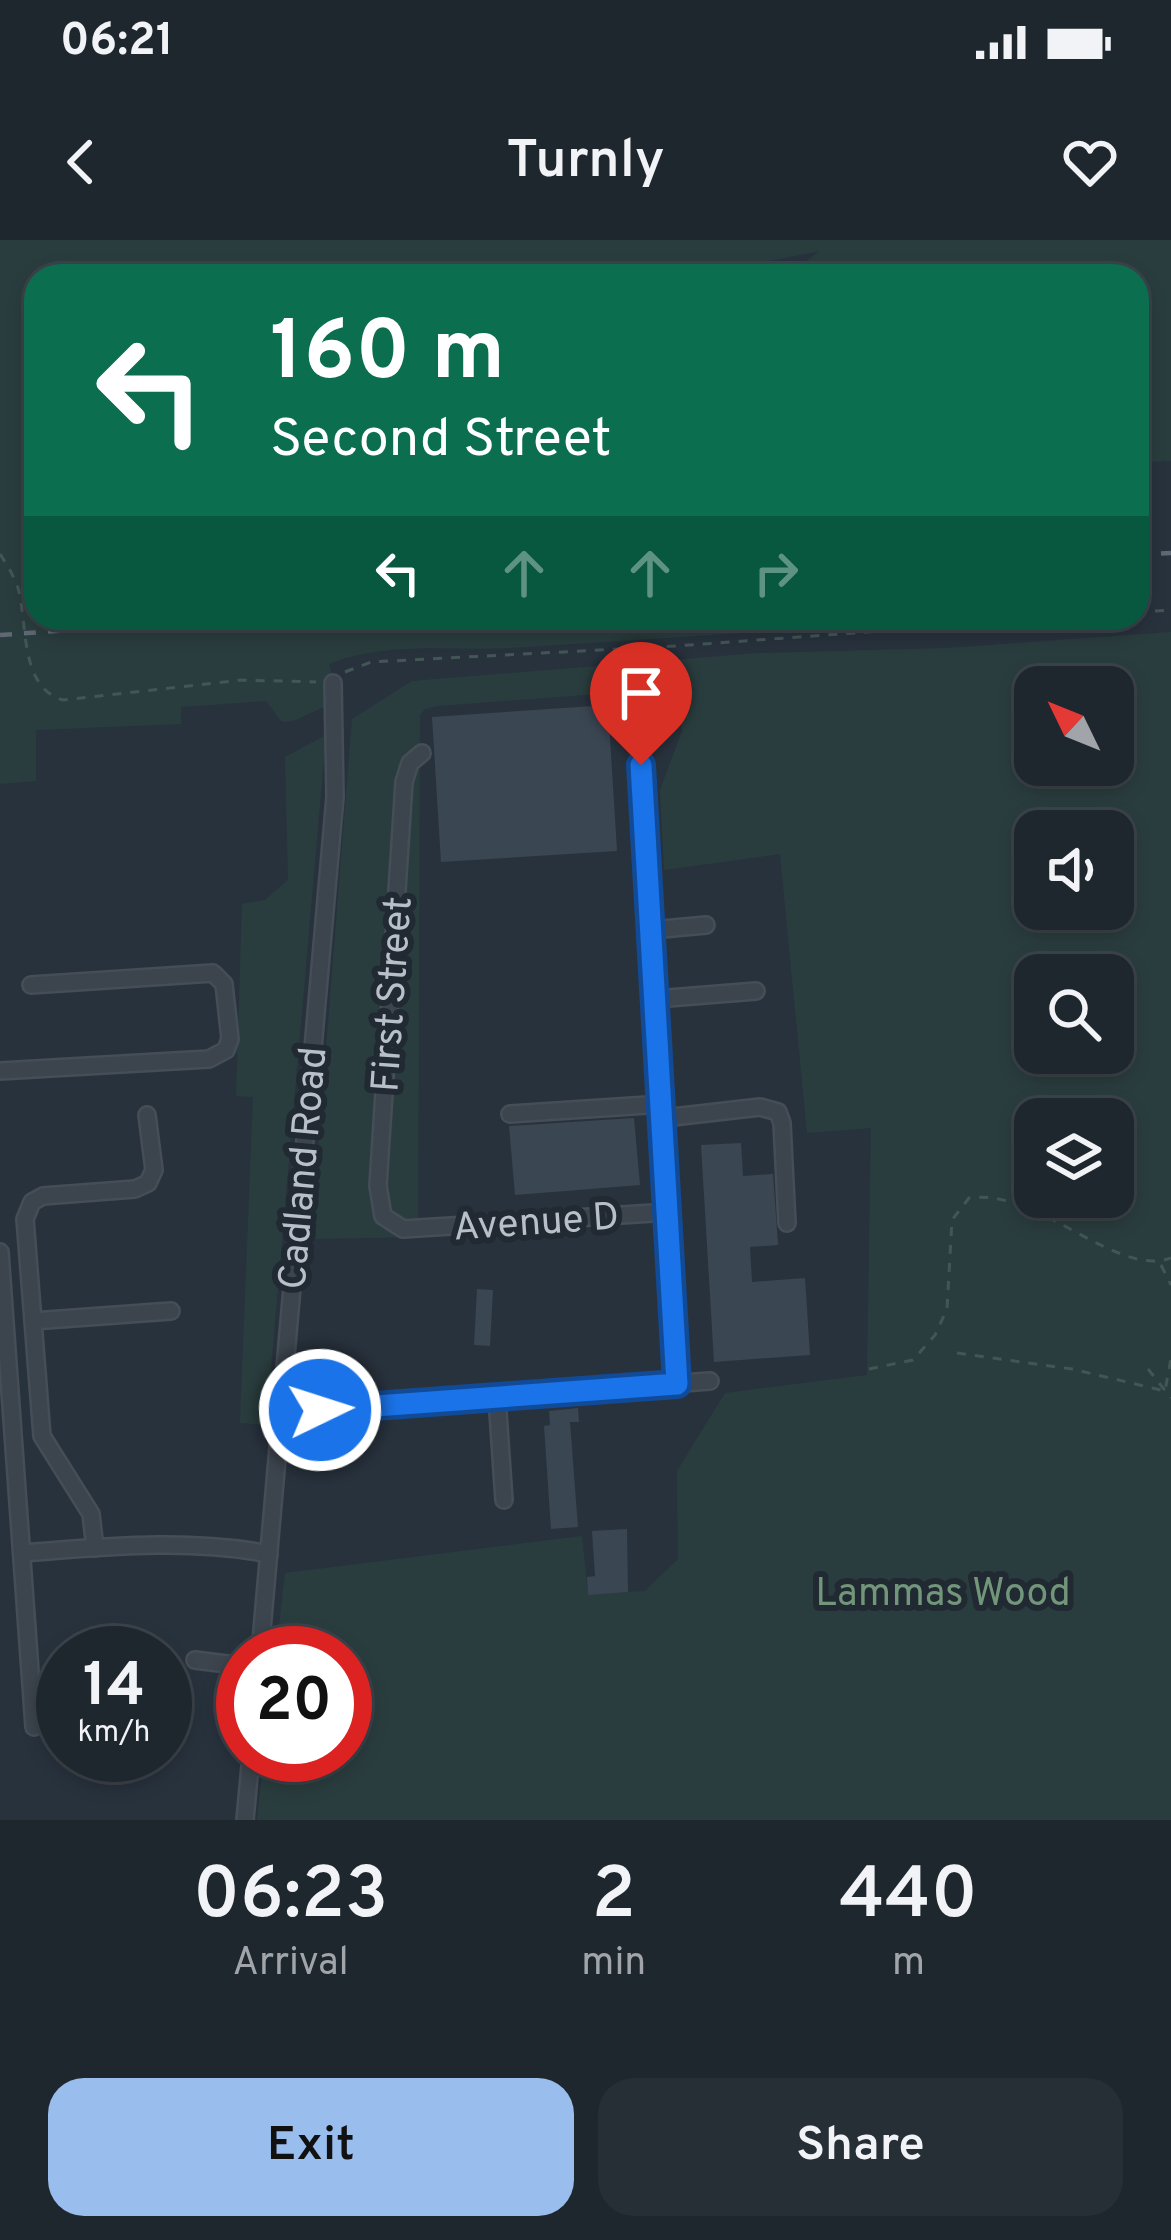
<!DOCTYPE html>
<style>
body{margin:0;font-family:Overpass,sans-serif;background:#262e36;color:#f1f3f6;height:100vh;display:flex;flex-direction:column;font-size:45px;white-space:nowrap}
*{box-sizing:border-box;margin:0}
p{font-size:39px;color:#a1a5aa}
.icon{flex:none;width:66px;height:66px;fill:none;stroke:currentColor;stroke-width:2;stroke-linecap:round;stroke-linejoin:round}
.map{position:relative;height:1580px;overflow:hidden}
.panel{display:flex;flex-direction:column;background:#1e262e;flex:1}
.panel>*{flex:none}
.hud{position:absolute;left:24px;top:24px;width:1125px;height:366px;border-radius:36px;box-shadow:0 6px 18px #0003,0 0 0 3px #3c434a;background:#0b6e4f;color:#fff;overflow:hidden}
.needle{width:78px;rotate:313deg}
.tools{position:absolute;left:1014px;top:426px;display:grid;gap:24px}
.tools a{display:grid;place-items:center;width:120px;height:120px;border-radius:24px;background:#1e262e;box-shadow:0 6px 18px #0003,0 0 0 3px #3c434a;font-size:60px}
.speed{position:absolute;left:36px;top:1386px;display:flex;gap:24px;font-size:60px;font-weight:700;text-align:center}
.speed>*{display:grid;place-content:center;width:156px;height:156px;border-radius:50%;background:#1e262e;box-shadow:0 6px 18px #0003,0 0 0 3px #3c434a;line-height:1}
.speed small{font-size:30px;font-weight:400}
.speed .limit{border:18px solid #d22;background:#fff;color:#111}
.pin{position:absolute;display:grid;place-items:center;width:102px;height:102px;color:#fff;margin:-123px -51px;border-radius:50% 50% 50% 0;rotate:-45deg;box-shadow:0 0 12px #0007}
.pin .icon{rotate:45deg}
.me{position:absolute;width:132px;margin:-66px;rotate:86deg;stroke-linejoin:round;filter:drop-shadow(0 0 9px #0008)}
.turn{display:flex;align-items:center;gap:42px;height:252px;padding:0 48px;font-size:54px}
.turn .icon{width:156px;height:156px;stroke-width:2.5}
.turn b{display:block;font-size:84px;line-height:102px}
.lanes{display:flex;align-items:center;height:114px;padding:0 48px;background:#0003;justify-content:center;gap:60px;direction:ltr}
.lanes .off{opacity:.35}
.eta{display:flex;justify-content:space-evenly;align-items:center;height:204px;text-align:center}
.eta b{font-size:72px;font-weight:600;line-height:84px}
.cta{display:flex;gap:24px;margin-top:auto;padding:24px 48px}
.cta a{flex:1;height:138px;border-radius:36px;background:#99bdec;color:#111;font-size:48px;font-weight:600;line-height:138px;text-align:center}
.cta a+a{background:#262e36;color:#f1f3f6}
.status{display:flex;justify-content:space-between;align-items:center;height:84px;padding:0 60px;background:#1e262e;direction:ltr}
.status svg{height:33px;fill:currentColor}
header{display:flex;justify-content:space-between;align-items:center;height:156px;padding:0 48px;background:#1e262e;font-size:54px;font-weight:600}
.map>svg:first-child{display:block}
</style>
<div class="status"><b>06:21</b><svg viewBox="0 0 49 12"><path d="M0 12V9h3v3zM5 12V6h3v6zM10 12V3h3v9zM15 12V0h3v12zM26 1h20v11H26zM47 4h2v5h-2z"/></svg></div>
<header><svg class="icon" aria-label="back" viewBox="0 0 24 24"><path d="M15 5l-7 7 7 7"/></svg>Turnly<svg class="icon" aria-label="heart" viewBox="0 0 24 24"><path d="M12 20l-8-8c-3-5 5-10 8-4 3-6 11-1 8 4z"/></svg></header>
<div class="map">
<svg width="1171" height="1580" viewBox="0 0 1171 1580">
<rect width="100%" height="100%" fill="#28323d"/>
<g fill="#2a3d3e" fill-rule="evenodd">
<path d="M0 0H1171V221L1137 222V36H785L820 11 693 36H36V378H359L356 384 457 378H940C797 390 654 399 510 408 450 411 386 401 329 424L340 460 293 481 282 482 266 461 181 467V484L36 490V541L0 544Z"/>
<path d="M1171 392V1580H257L264 1515H345V1413H276L285 1333 582 1296 588 1354 645 1351 678 1319 677 1231 725 1153 867 1135 871 888 807 893 780 614 664 630 660 550 682 491 679 448 438 466 425 469 420 475 418 997 311 999 352 479 412 441 758 413 947 408ZM1035 447H1113V525H1035ZM1035 591H1113V669H1035ZM1035 735H1113V813H1035ZM1035 879H1113V957H1035Z"/>
<path d="M326 495 266 1185 240 1183 253 857 236 856 242 664 265 660 288 640 285 517Z"/>
</g>
<g fill="#3b4653">
<path d="M608 465 617 611 441 622 432 477Z"/>
<path d="M634 878 640 945 515 955 509 886Z"/>
<path d="M741 903 743 936 773 934 777 990 778 1005 750 1007 752 1042 805 1038 810 1115 714 1122 701 905Z"/>
<path d="M477 1049 493 1050 490 1106 474 1105Z"/>
<path d="M578 1168 579 1182H570L578 1287 551 1289 544 1186 550 1185 549 1171Z"/>
<path d="M627 1289 628 1352 588 1355 587 1337 595 1336 592 1291Z"/>
</g>
<g fill="none" stroke-linecap="round" stroke-linejoin="round">
<defs>
<g id="minor">
<path d="M638 479 677 1144"/>
<path d="M422 513 410 523 404 542 378 946 383 976 403 989 669 972"/>
<path d="M652 690 706 685"/>
<path d="M656 759 756 751"/>
<path d="M0 831 209 819 226 810 230 799 224 744 213 733 31 745"/>
<path d="M510 874 663 864"/>
<path d="M664 878 760 867 778 872 782 883 787 983"/>
<path d="M0 1012 34 1487"/>
<path d="M33 1081 171 1071"/>
<path d="M497 1158 504 1260"/>
<path d="M281 1170H320L710 1141"/>
<path d="M95 1308 91 1274 42 1196 25 979 32 962 43 956 135 949 148 943 154 930 147 875"/>
<path d="M22 1313C103 1307 188 1298 269 1314"/>
<path d="M260 1413 335 557 333 443"/>
<path d="M195 1420 243 1426"/>
<path d="M245 1580 251 1515"/>
</g>
</defs>
<use href="#minor" stroke="#454d57" stroke-width="20"/>
<g stroke="#435656" stroke-width="3" stroke-dasharray="9 9" stroke-linecap="butt">
<path d="M0 314C7 325 14 336 18 348 28 384 19 447 63 460L241 440 316 442"/>
<path d="M1137 372 1171 370"/>
<path d="M345 432 371 422 676 406 1059 378"/>
<path d="M1161 1025 1171 1045"/>
<path d="M957 1113 1072 1129 1165 1151 1171 1118"/>
<path d="M869 1129 913 1120 935 1095 947 1069 952 980 969 958C1039 948 1115 1038 1171 1018"/>
<path d="M1148 1129 1171 1158"/>
</g>
<use href="#minor" stroke="#3c444d" stroke-width="15"/>
<g stroke="#5f6874" stroke-width="4.5" stroke-dasharray="12 12" stroke-linecap="butt">
<path d="M1137 315 1171 313"/>
<path d="M0 395 238 378"/>
</g>
</g>
<g fill="none" stroke-linecap="round" stroke-linejoin="round">
<defs>
<path id="route" d="M320 1170 677 1144 641 525"/>
</defs>
<use href="#route" stroke="#114b97" stroke-width="30"/>
<use href="#route" stroke="#1a73e8" stroke-width="21"/>
</g>
<g text-anchor="middle" stroke-width="12" stroke-linejoin="round" paint-order="stroke">
<g font-size="39" fill="#b8bfc8" stroke="#212933">
<text transform="translate(390 754) rotate(-86)" y="14">First Street</text>
<text transform="translate(301 928) rotate(-85)" y="14">Cadland Road</text>
<text transform="translate(536 980) rotate(-4)" y="14">Avenue D</text>
</g>
<g font-size="39" fill="#729679" stroke="#212933">
<text x="943" y="1365">Lammas Wood</text>
</g>
</g>
</svg>
<div class="tools">
<a><svg class="needle" viewBox="-14 -14 28 28"><path d="M0-13l5 13h-10z" fill="#e53935"/><path d="M0 13l5-13h-10z" fill="#a1a5aa"/></svg></a>
<a><svg class="icon" aria-label="sound" viewBox="0 0 24 24"><path d="M4 9h4l5-4v14l-5-4H4zM17 9q2 3 0 6"/></svg></a>
<a><svg class="icon" aria-label="search" viewBox="0 0 24 24"><circle cx="10" cy="10" r="6"/><path d="M15 15l6 6"/></svg></a>
<a><svg class="icon" aria-label="layers" viewBox="0 0 24 24"><path d="M12 4l9 5-9 5-9-5zM3 14l9 5 9-5"/></svg></a>
</div>
<div class="speed"><div>14<small>km/h</small></div><div class="limit">20</div></div>
<div class="pin" style="left:641px;top:525px;background:#d93025"><svg class="icon" aria-label="arrive" viewBox="0 0 24 24"><path d="M6 21V4h12l-3 4 3 4H6"/></svg></div>
<svg class="me" style="left:320px;top:1170px" viewBox="-20 -20 40 40"><circle r="17" fill="#1a73e8" stroke="#fff" stroke-width="3"/><path d="M0-11L8 9 0 5-8 9z" fill="#fff"/></svg>
<div class="hud">
<div class="turn"><svg class="icon" aria-label="left" viewBox="0 0 24 24"><path d="M17 20v-9H6M10 6l-5 5 5 5"/></svg><div><b>160 m</b>Second Street</div></div>
<div class="lanes"><svg class="icon" aria-label="left" viewBox="0 0 24 24"><path d="M17 20v-9H6M10 6l-5 5 5 5"/></svg><svg class="icon off" aria-label="ahead" viewBox="0 0 24 24"><path d="M12 20V5M6 11l6-6 6 6"/></svg><svg class="icon off" aria-label="ahead" viewBox="0 0 24 24"><path d="M12 20V5M6 11l6-6 6 6"/></svg><svg class="icon off" aria-label="right" viewBox="0 0 24 24"><path d="M7 20v-9h11M14 6l5 5-5 5"/></svg></div>
</div>
</div>
<section class="panel">
<div class="eta">
<div><b>06:23</b><p>Arrival</p></div>
<div><b>2</b><p>min</p></div>
<div><b>440</b><p>m</p></div>
</div>
<div class="cta"><a>Exit</a><a>Share</a></div>
</section>
